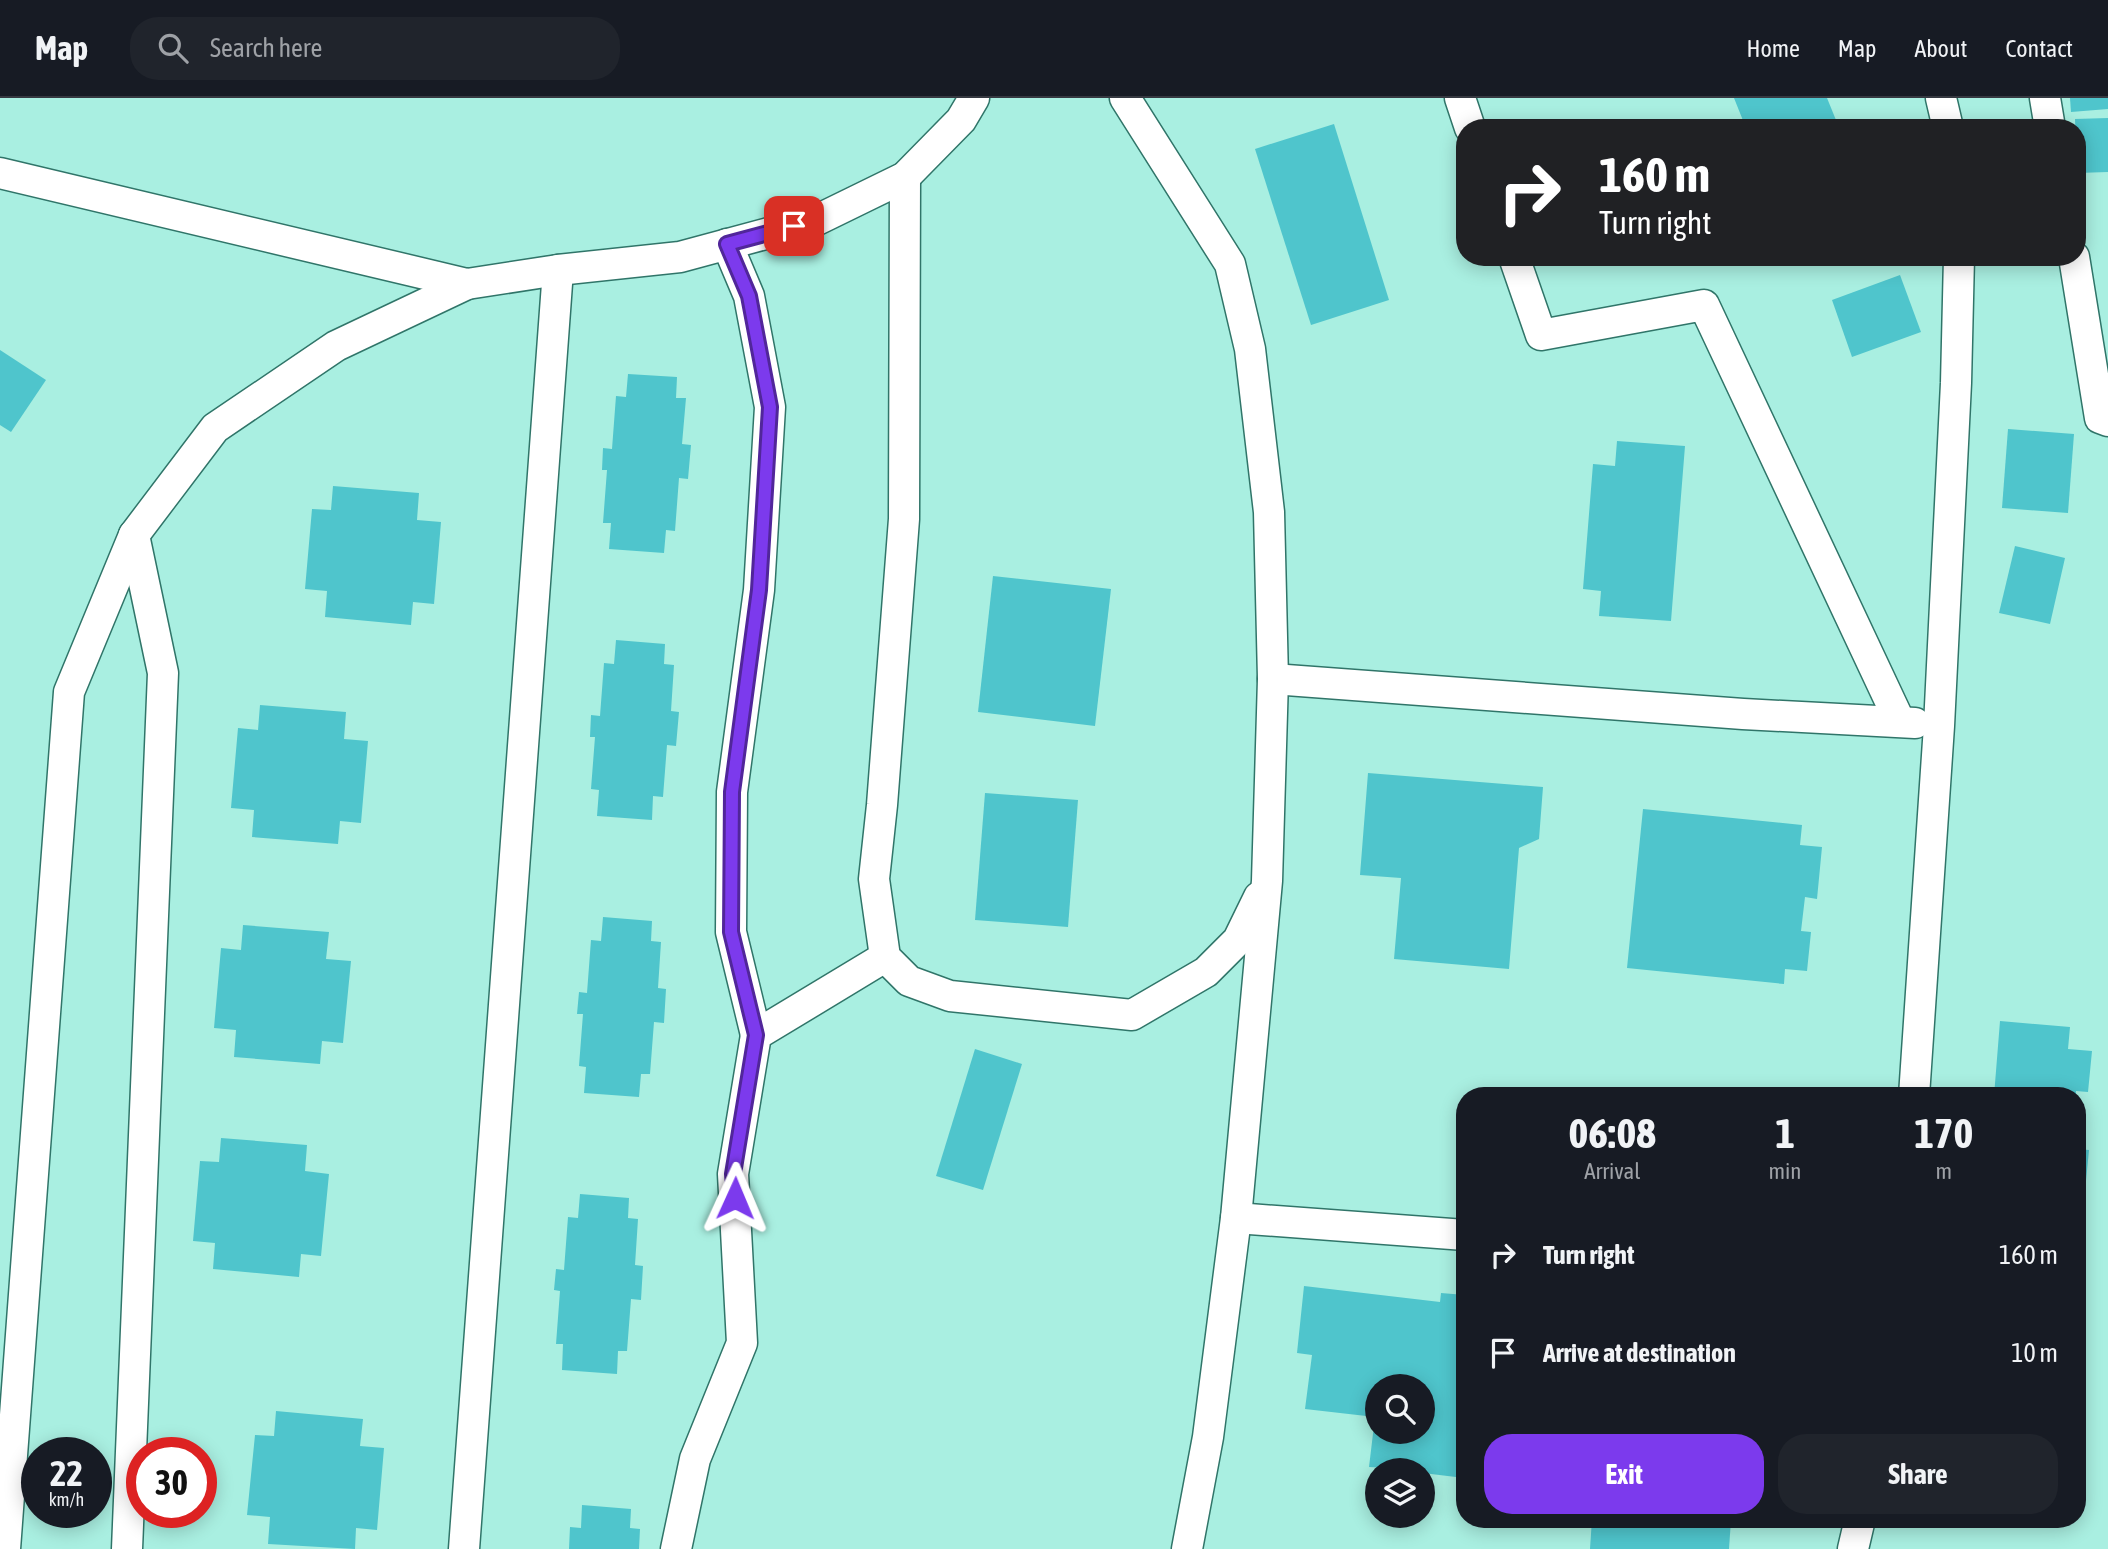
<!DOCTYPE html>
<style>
body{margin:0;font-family:"Asap Condensed",sans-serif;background:#20242c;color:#f1f3f6;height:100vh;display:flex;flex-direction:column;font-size:26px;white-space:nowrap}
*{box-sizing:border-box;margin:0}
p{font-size:23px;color:#9ea1a6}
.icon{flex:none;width:38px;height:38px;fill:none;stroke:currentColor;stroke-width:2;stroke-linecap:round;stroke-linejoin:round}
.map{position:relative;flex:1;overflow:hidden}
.details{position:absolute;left:1456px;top:989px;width:630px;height:441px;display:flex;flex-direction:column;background:#171b24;border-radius:28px;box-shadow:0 4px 18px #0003}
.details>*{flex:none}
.top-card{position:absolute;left:1456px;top:21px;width:630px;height:147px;border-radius:28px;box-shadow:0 4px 18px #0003;background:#202124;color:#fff;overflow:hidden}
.tools{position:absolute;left:1365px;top:1276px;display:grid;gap:14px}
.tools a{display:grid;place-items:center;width:70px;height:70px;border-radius:50%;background:#171b24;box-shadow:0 4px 18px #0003;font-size:35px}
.speed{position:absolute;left:21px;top:1339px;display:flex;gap:14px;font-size:35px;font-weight:700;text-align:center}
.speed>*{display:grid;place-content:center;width:91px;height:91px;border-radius:50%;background:#171b24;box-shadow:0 4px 18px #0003;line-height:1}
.speed small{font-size:18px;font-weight:400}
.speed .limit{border:10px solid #d22;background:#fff;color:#111}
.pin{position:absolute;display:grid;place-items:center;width:60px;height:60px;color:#fff;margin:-30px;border-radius:14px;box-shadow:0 4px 10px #0006}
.me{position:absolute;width:77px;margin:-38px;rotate:1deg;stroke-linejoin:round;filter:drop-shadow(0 0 5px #0008)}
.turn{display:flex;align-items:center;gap:24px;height:147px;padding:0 28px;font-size:32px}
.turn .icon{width:91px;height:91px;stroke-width:2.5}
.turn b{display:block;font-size:49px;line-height:60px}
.eta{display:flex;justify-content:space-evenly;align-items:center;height:119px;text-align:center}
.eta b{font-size:42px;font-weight:700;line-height:49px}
.action{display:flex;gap:14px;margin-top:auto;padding:14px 28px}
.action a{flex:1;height:80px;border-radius:28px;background:#7c3aed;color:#fff;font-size:28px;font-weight:700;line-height:80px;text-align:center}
.action a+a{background:#20242c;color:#f1f3f6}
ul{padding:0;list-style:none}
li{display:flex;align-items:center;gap:21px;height:98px;padding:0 28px}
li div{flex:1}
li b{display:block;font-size:26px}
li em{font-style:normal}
header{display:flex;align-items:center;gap:42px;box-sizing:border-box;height:98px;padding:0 35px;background:#171b24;border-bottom:2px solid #363941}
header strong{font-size:33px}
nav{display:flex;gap:38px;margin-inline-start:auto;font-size:24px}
.search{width:490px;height:63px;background:#20242c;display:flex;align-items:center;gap:18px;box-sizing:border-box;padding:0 24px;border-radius:28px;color:#9ea1a6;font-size:26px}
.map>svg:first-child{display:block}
</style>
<header>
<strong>Map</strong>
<div class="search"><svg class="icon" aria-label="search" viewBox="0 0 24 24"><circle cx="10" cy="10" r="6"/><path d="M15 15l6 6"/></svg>Search here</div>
<nav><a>Home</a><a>Map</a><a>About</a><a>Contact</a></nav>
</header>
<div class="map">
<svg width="2108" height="1451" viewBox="0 0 2108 1451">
<rect width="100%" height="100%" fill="#a9efe1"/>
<g fill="#4fc5cc" fill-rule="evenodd">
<path d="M1734 0H1827L1838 27 1831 30H1746Z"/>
<path d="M2070 0H2108V11L2071 14Z"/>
<path d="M2108 20V74L2077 75 2075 21Z"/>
<path d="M1334 26 1389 202 1311 227 1255 51Z"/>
<path d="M1900 177 1921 234 1852 259 1832 202Z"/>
<path d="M0 252 46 282 11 334 0 327Z"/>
<path d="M628 276 677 279 676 300H686L682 346 691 347 688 381 679 380 675 433 666 432 664 455 609 451 611 425H603L607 372H602L603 350 612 351 616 298 626 299Z"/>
<path d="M2008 331 2074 336 2068 415 2002 410Z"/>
<path d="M1617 343 1685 348 1671 523 1599 518 1601 493 1583 491 1593 366 1615 368Z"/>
<path d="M333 388 419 395 417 422 441 424 434 506 413 504 411 527 325 519 327 493 305 491 312 411 331 412Z"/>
<path d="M2015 448 2065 460 2050 526 1999 515Z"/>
<path d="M993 478 1111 491 1095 628 978 614Z"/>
<path d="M616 542 665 546 664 566 674 567 671 613 679 614 676 648 667 647 663 699 653 698 652 722 597 718 599 692 591 691 595 639H590L591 617 600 618 604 565 614 566Z"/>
<path d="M260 607 346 614 344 641 368 643 361 725 340 723 338 746 252 739 254 712 231 710 238 630 258 632Z"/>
<path d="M1368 675 1543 689 1539 741 1519 750 1509 871 1394 861 1401 780 1360 777Z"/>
<path d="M985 695 1078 702 1068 829 975 822Z"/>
<path d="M1643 711 1802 727 1800 747 1822 749 1817 801 1805 799 1801 833 1811 834 1807 873 1785 871 1784 886 1627 870Z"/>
<path d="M603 819 652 823 651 843 661 844 658 890 666 891 664 925 654 924 650 976H641L639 999 584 995 586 969 579 968 583 916H577L579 894 587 895 591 842 601 843Z"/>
<path d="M243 827 329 834 326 861 351 863 343 945 322 943 320 966 234 959 236 932 214 930 221 850 241 852Z"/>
<path d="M2000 923 2070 929 2068 951 2092 953 2088 994 2076 993V998H1994Z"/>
<path d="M975 951 1022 966 983 1092 936 1078Z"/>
<path d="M221 1040 307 1047 305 1073 329 1076 321 1158 301 1156 299 1179 213 1171 215 1145 193 1143 200 1063 219 1064Z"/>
<path d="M2077 1051 2089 1052 2085 1093 2077 1092Z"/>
<path d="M580 1096 629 1100 628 1120 638 1121 635 1167 643 1168 641 1202 631 1201 627 1253H618L617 1276 562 1272 563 1246H556L560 1193 554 1192 556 1171 564 1172 568 1119 578 1120Z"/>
<path d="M1304 1188 1440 1204 1441 1195 1465 1197 1464 1380 1423 1375V1372L1369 1369 1375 1319 1305 1311 1312 1257 1297 1255ZM1377 1288H1423V1334H1377Z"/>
<path d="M276 1313 363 1321 360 1348 384 1350 377 1432 356 1430 355 1451 268 1446 270 1419 247 1417 255 1337 274 1338Z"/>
<path d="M582 1407 631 1411 630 1430 640 1431 639 1451H569L570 1429 581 1430Z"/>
<path d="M1592 1421 1731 1422 1729 1451H1590Z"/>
</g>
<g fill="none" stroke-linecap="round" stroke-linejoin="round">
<defs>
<g id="minor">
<path d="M1125 0 1230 166 1250 251 1269 414 1273 581 1267 783 1236 1120 1208 1339 1187 1451"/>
<path d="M1460 0 1470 30"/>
<path d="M1941 0 1948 30"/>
<path d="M2045 0 2050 30"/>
<path d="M0 75 467 186 558 172 680 159 817 122 905 79 961 22 974 0"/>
<path d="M905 79 904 421 882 707 874 781 885 859 909 883 950 898 1132 917 1206 874 1238 842 1259 799"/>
<path d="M727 146 749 198 770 309 759 492 732 694 731 834 756 937"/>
<path d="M1514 159 1541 237 1704 207 1899 622"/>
<path d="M2074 159 2100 320 2108 323"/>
<path d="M1273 581 1743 616 1915 625"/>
<path d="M1914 998 1939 628 1956 285 1959 159"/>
<path d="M1236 1120 1465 1137"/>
<path d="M5 1451 69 594 134 437 215 330 336 248 467 186"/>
<path d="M127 1451 163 575 134 437"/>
<path d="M464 1451 558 172"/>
<path d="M676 1451 695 1361 742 1245 733 1076 756 937 885 859"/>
<path d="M1853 1451 1860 1421"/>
</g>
</defs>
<use href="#minor" stroke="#307569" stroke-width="33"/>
<use href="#minor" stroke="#fff" stroke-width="30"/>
</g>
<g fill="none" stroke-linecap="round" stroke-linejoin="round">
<defs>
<path id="route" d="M735 1100 733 1076 756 937 731 834 732 694 759 492 770 309 749 198 727 146 794 128"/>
</defs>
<use href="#route" stroke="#51269a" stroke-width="18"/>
<use href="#route" stroke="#7c3aed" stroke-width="12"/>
</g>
</svg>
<div class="tools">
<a><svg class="icon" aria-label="search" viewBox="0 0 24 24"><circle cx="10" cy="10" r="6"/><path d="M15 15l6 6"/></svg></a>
<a><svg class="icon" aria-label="layers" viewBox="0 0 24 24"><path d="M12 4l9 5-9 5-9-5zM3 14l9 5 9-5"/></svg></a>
</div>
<div class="speed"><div>22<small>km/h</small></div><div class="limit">30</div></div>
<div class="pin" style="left:794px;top:128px;background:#d93025"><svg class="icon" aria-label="arrive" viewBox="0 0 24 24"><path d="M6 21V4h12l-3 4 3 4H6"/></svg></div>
<svg class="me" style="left:735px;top:1100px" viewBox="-20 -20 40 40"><path d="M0-17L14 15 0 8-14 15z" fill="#7c3aed" stroke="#fff" stroke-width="4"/></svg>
<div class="top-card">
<div class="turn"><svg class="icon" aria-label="right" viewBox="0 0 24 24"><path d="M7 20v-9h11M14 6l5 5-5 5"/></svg><div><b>160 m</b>Turn right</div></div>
</div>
<section class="details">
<div class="eta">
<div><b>06:08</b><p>Arrival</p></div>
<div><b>1</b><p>min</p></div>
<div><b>170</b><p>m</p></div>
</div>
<ul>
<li><svg class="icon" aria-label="right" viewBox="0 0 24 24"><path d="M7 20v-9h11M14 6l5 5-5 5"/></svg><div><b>Turn right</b></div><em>160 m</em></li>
<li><svg class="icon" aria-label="arrive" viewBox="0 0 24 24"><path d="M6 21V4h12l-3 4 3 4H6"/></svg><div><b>Arrive at destination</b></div><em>10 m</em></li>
</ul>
<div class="action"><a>Exit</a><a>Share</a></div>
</section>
</div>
